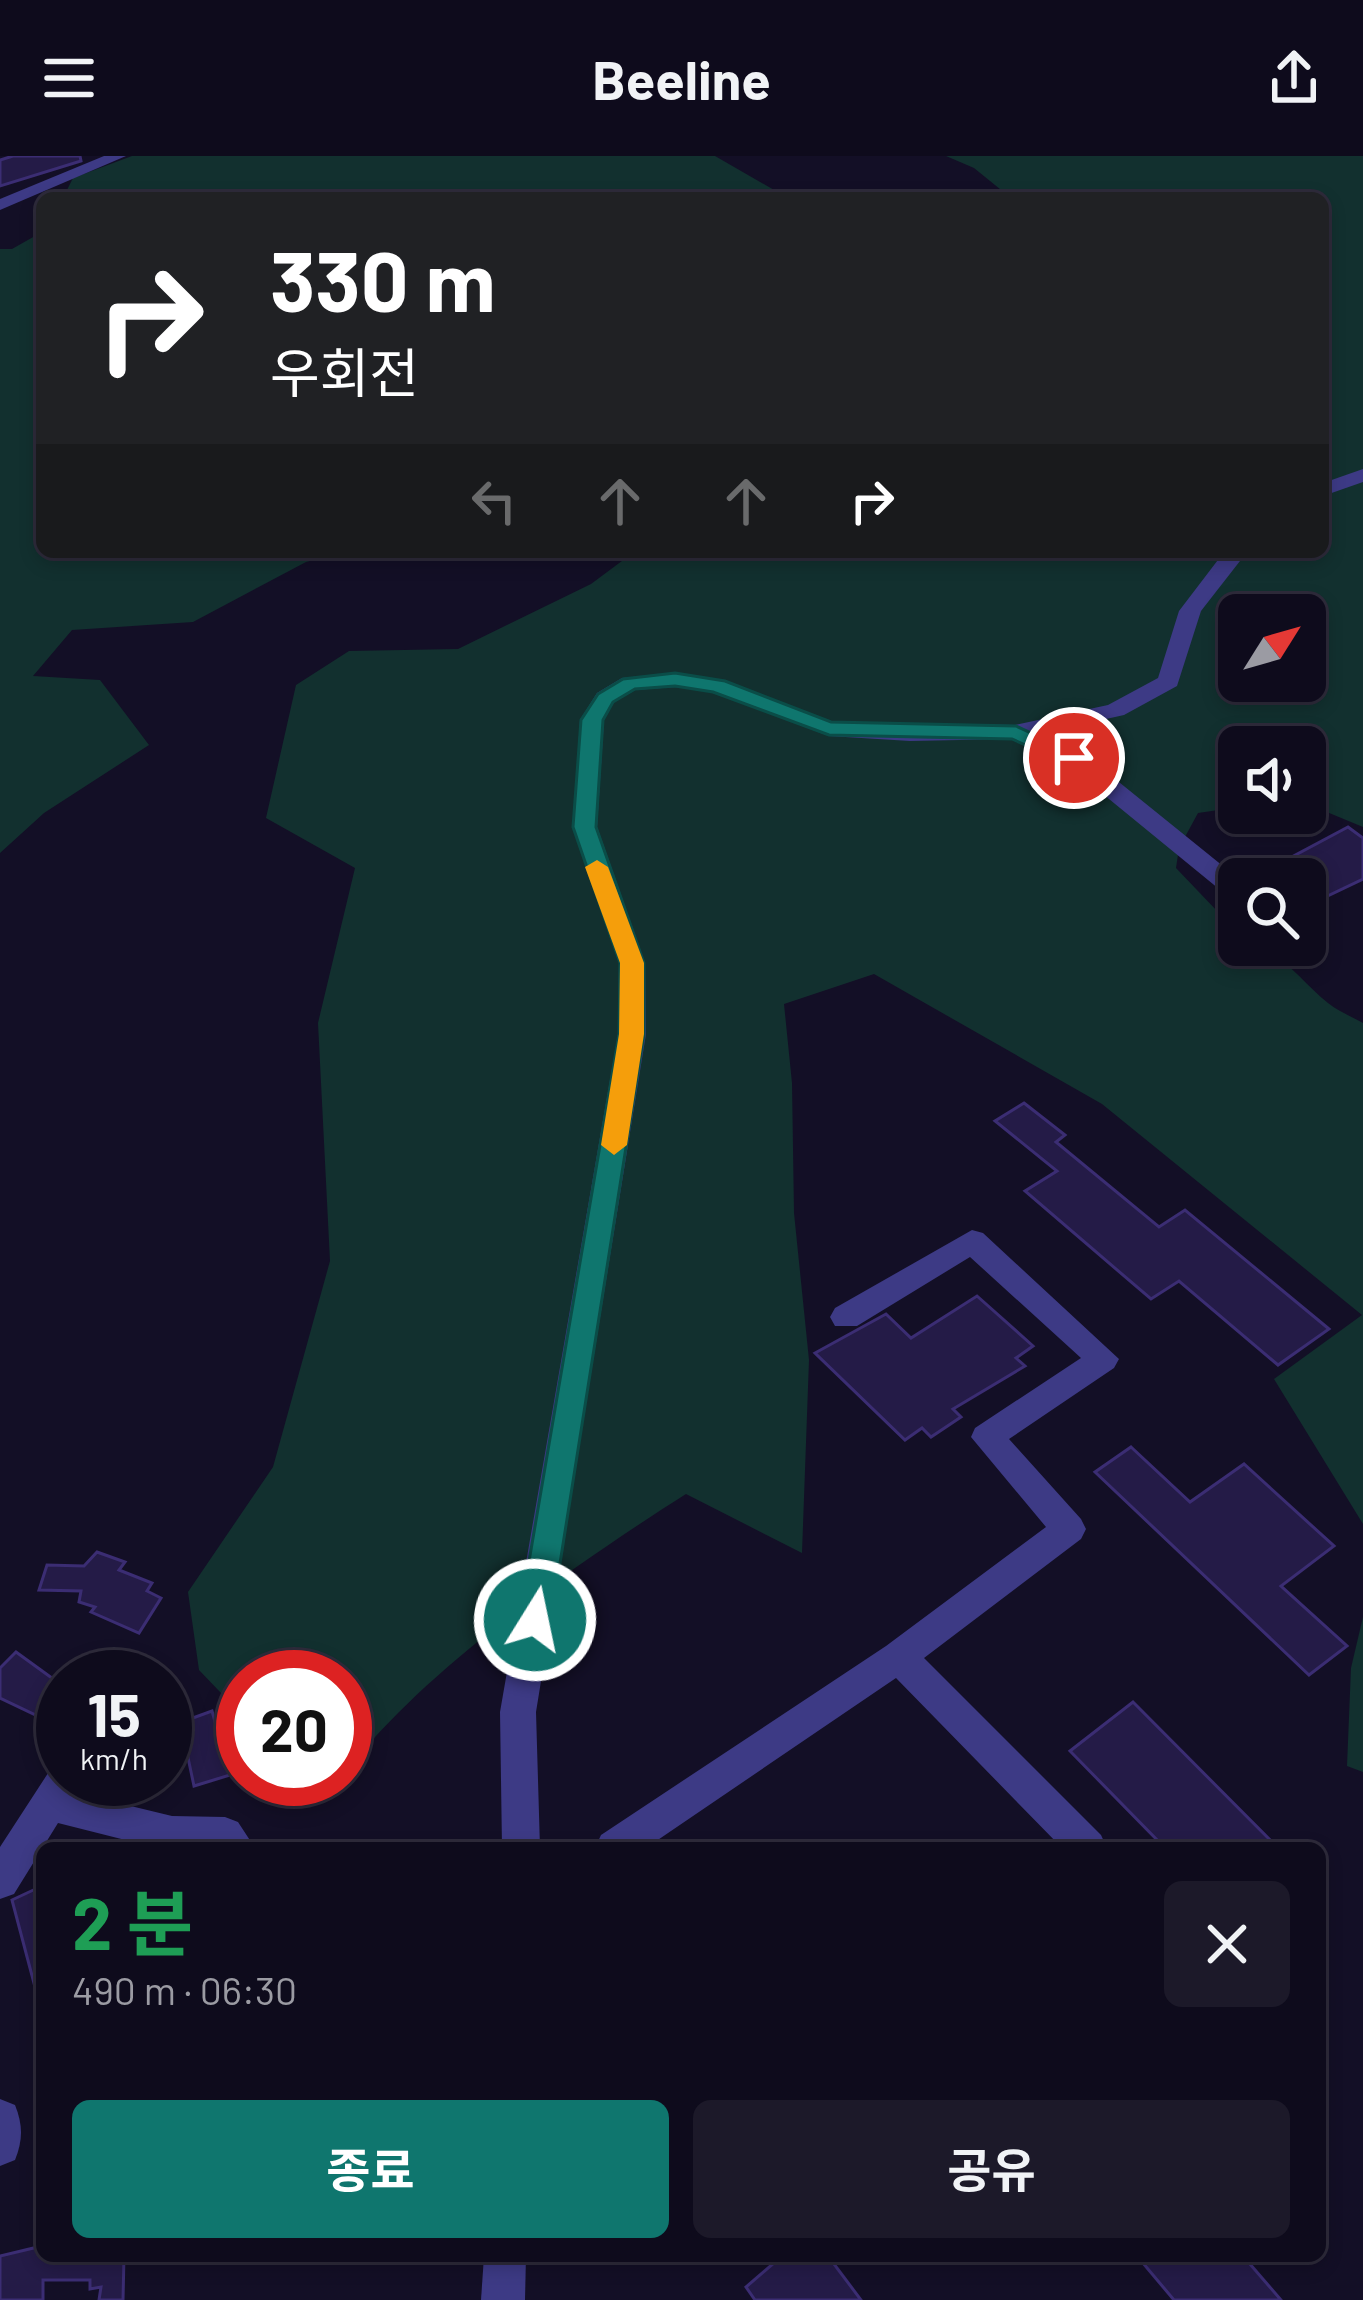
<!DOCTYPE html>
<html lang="ko">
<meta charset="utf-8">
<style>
body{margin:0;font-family:Barlow,"Noto Sans KR",sans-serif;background:#1c1929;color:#f1f3f6;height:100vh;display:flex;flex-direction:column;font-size:45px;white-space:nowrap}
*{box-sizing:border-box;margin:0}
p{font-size:39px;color:#9b9ba3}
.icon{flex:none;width:66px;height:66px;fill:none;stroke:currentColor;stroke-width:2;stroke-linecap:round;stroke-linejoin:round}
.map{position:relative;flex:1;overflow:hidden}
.panel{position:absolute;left:36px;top:1686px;width:1290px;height:420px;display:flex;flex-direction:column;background:#0e0b1c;border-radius:18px;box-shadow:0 6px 18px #0003,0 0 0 3px #2e2b3b}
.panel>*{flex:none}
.guide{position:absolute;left:36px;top:36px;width:1293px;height:366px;border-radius:18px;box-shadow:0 6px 18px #0003,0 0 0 3px #2e2b3b;background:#202124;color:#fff;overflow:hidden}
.needle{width:78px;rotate:53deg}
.fabs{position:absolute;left:1218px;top:438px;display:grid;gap:24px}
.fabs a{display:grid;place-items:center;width:108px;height:108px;border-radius:18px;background:#0e0b1c;box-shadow:0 6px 18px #0003,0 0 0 3px #2e2b3b;font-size:60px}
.speed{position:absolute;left:36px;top:1494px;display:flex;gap:24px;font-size:60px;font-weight:700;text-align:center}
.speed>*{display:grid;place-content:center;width:156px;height:156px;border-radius:50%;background:#0e0b1c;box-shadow:0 6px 18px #0003,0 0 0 3px #2e2b3b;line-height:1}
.speed small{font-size:30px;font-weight:400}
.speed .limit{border:18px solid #d22;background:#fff;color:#111}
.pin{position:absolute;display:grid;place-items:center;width:102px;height:102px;color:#fff;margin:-51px;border:6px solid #fff;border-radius:50%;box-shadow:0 3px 12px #0007}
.me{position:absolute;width:132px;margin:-66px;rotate:10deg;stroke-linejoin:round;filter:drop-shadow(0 0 9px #0008)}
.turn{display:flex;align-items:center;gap:42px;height:252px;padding:0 36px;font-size:54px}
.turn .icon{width:156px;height:156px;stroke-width:2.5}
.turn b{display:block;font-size:84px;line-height:102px}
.lanes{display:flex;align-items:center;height:114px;padding:0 36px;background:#0003;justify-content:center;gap:60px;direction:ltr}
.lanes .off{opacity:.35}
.round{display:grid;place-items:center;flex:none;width:126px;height:126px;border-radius:18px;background:#1c1929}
.summary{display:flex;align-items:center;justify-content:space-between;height:204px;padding:0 36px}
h1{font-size:72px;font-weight:700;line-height:90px;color:#1e9e55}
.cta{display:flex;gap:24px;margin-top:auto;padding:24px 36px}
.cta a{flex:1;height:138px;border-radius:18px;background:#0f766e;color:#fff;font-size:48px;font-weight:700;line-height:138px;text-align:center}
.cta a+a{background:#1c1929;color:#f1f3f6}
header{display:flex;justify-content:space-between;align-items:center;height:156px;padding:0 36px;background:#0e0b1c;font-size:54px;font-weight:700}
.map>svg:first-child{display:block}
</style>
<header><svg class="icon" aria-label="menu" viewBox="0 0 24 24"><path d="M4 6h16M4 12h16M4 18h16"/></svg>Beeline<svg class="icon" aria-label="share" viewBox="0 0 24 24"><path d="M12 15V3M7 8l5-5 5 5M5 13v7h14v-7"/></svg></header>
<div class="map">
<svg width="1363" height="2144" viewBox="0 0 1363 2144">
<rect width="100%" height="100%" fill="#130f26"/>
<g fill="#12302f" fill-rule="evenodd">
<path d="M132 0H715L788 42H63L73 22Z"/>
<path d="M946 0H1363V671L1305 647V591H1239V651L1198 657 1179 692 1176 712 1239 778V789C1279 789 1299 824 1328 847 1338 855 1352 861 1363 867V1368L1274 1223 1362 1159 1102 948 874 818 784 848 792 927 794 1057 809 1204 802 1397 686 1338C576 1408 438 1504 356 1603L345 1600V1521H243V1560L199 1514 188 1436 273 1311 330 1105 318 867 355 712 266 662 296 529 349 495 458 493 591 428 634 396H1323V42H1011L974 12ZM1239 459H1305V525H1239Z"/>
<path d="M42 76V396H345L306 406 193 466 72 474 33 520 100 524 149 589 44 657 0 697V93H12Z"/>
<path d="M1363 1461V1616L1347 1610 1351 1512Z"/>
</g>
<g fill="#241b47" stroke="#3b2d73" stroke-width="3">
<path d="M13 0H80L81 5 0 30V4Z"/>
<path d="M1348 671 1363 682V723L1317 745 1305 736V723H1289L1273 711Z"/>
<path d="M1024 947 1065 979 1056 986 1159 1071 1185 1054 1329 1173 1278 1209 1179 1125 1151 1143 1025 1035 1057 1015 995 965Z"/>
<path d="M977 1140 1033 1190 1016 1202 1025 1210 953 1253 961 1261 931 1281 922 1272 905 1284 815 1197 886 1158 911 1182Z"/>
<path d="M1131 1291 1190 1346 1244 1308 1334 1390 1281 1430 1347 1490 1309 1519 1095 1316Z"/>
<path d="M97 1396 125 1406 119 1414 152 1427 147 1435 161 1442 139 1477 91 1456 95 1451 79 1446 81 1435 39 1434 47 1409 84 1410Z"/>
<path d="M16 1496 56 1525 45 1537 63 1546V1572L0 1542V1512Z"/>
<path d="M1133 1546 1278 1692H1165L1070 1595Z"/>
<path d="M212 1555 230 1619 194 1630 183 1578 193 1574 190 1563Z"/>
<path d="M42 1730V1830L35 1831 12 1744Z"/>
<path d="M42 2090V2100H124L123 2144H99L101 2131 90 2133V2124H43V2144H0V2100Z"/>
<path d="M782 2100H828L861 2144H755L746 2131Z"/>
<path d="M1137 2100H1243L1281 2144H1174Z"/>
</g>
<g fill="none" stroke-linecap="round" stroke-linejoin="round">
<g fill="#3d3a85" fill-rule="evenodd">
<path d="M104 0H126L0 54V43Z"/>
<path d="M1363 313V326L1323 340V327Z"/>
<path d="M1224 396H1247L1201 455 1177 530 1124 559 1039 578 1083 597 1239 723V744L1230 742 1065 607 1011 583 910 585 829 580 712 536 675 531 635 534 614 546 604 564 597 671 645 807 646 878 536 1556 540 1692H502L500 1556 618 878 619 807 573 671 580 564 597 537 622 522 675 517 725 525 832 566 1015 569 1108 549 1158 522 1179 455Z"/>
<path d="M972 1074 983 1077 1119 1203 1114 1212 1009 1283 1081 1363 1086 1373 1081 1383 924 1502 1101 1679 1107 1692H1062L896 1522 646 1692H595L601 1679 886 1490 1046 1371 971 1281 975 1272 1081 1202 970 1101 857 1170H835L830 1161 835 1152Z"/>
<path d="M63 1607V1623H83L77 1637 172 1660 225 1661 238 1666 255 1692H157L58 1667 14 1738 0 1743V1691L52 1611Z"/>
<path d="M0 1943 15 1949C23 1969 23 1984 15 2004L0 2010Z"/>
<path d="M484 2100H526L525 2144H481Z"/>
</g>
</g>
<path fill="#0f766e" stroke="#0a4d48" stroke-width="3" d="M675 517 725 525 831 566 1016 570 1085 602 1074 609 1066 607 1012 583 829 579 713 536 675 530 635 533 613 546 603 564 596 671 644 807V878L551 1464 546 1474 535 1478 524 1474 519 1464 619 878 620 807 573 671 581 564 598 538 623 523Z"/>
<path fill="#f59e0b" d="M597 704 608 711 644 807V878L627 989 614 999 601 989 619 878 620 807 585 711Z"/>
</svg>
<div class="fabs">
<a><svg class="needle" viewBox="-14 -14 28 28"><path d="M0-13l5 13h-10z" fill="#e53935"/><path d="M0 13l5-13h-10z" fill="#9b9ba3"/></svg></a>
<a><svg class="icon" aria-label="sound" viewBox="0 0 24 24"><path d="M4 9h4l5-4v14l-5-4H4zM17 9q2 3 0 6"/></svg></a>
<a><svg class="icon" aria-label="search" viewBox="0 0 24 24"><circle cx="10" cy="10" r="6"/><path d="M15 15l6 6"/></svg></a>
</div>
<div class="speed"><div>15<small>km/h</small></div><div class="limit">20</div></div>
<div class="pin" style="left:1074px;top:602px;background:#d93025"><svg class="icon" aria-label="arrive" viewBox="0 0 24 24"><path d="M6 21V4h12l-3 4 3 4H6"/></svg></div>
<svg class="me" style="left:535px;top:1464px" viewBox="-20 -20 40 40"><circle r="17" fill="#0f766e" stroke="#fff" stroke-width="3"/><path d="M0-11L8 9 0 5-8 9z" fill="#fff"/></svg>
<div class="guide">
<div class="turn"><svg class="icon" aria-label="right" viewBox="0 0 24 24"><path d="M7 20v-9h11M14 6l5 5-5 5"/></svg><div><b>330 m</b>우회전</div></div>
<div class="lanes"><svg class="icon off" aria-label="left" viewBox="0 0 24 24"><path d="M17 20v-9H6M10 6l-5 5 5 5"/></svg><svg class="icon off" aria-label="ahead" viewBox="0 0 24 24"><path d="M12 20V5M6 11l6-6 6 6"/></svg><svg class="icon off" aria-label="ahead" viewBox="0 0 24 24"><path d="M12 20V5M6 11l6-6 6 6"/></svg><svg class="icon" aria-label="right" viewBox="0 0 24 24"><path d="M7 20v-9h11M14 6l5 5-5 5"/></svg></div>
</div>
<section class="panel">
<div class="summary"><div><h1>2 분</h1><p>490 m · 06:30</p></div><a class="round"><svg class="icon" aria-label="close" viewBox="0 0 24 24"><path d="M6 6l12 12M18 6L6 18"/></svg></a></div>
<div class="cta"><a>종료</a><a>공유</a></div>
</section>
</div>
